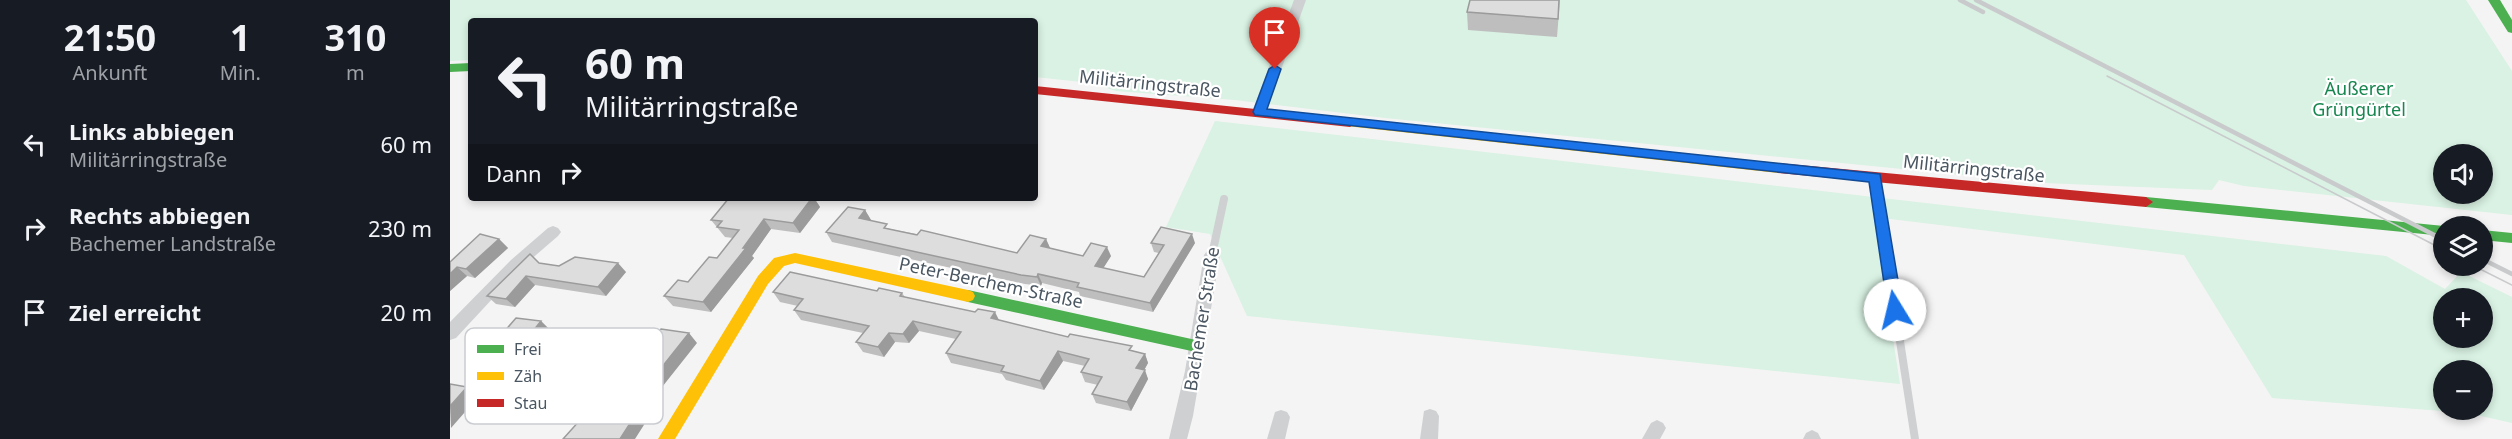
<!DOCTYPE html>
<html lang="de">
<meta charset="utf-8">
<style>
body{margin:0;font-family:"Noto Sans",sans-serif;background:#20242c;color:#f1f3f6;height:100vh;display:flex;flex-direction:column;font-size:22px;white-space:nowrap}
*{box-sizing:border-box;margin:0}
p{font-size:20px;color:#9ea1a6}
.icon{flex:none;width:33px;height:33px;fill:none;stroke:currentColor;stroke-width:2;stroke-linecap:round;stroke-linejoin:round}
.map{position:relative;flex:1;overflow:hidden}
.drawer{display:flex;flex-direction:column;background:#171b24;width:450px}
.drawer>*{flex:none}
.guide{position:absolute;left:18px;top:18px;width:570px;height:183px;border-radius:6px;box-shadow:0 3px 9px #0003;background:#171b24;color:#f1f3f6;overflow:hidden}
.buttons{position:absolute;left:1983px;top:144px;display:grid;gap:12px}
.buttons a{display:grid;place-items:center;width:60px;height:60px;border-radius:50%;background:#171b24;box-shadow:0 3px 9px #0003;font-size:30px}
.pin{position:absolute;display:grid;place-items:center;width:51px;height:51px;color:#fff;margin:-62px -26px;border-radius:50% 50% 50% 0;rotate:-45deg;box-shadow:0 0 6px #0007}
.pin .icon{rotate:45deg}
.me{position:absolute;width:66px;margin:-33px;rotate:351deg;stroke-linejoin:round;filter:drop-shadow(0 0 4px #0008)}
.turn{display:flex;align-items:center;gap:21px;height:126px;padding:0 18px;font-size:27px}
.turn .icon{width:78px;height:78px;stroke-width:2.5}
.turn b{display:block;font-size:42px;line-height:51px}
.then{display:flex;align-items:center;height:57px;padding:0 18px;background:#0003;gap:12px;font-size:22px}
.eta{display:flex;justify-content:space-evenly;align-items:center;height:102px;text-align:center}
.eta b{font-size:36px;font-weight:700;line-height:42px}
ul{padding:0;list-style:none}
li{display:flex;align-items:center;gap:18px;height:84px;padding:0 18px}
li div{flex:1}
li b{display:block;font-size:22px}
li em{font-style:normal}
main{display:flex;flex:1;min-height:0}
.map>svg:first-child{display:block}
</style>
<main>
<section class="drawer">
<div class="eta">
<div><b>21:50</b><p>Ankunft</p></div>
<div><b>1</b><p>Min.</p></div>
<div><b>310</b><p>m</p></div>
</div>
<ul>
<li><svg class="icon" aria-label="left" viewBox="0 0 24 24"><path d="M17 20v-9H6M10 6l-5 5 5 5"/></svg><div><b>Links abbiegen</b><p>Militärringstraße</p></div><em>60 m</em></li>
<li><svg class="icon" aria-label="right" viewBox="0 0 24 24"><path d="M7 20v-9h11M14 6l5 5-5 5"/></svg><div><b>Rechts abbiegen</b><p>Bachemer Landstraße</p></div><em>230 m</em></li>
<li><svg class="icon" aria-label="arrive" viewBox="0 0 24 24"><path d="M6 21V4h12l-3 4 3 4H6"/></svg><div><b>Ziel erreicht</b></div><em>20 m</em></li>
</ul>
</section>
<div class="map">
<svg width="2062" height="439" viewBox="0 0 2062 439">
<rect width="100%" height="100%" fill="#f4f4f4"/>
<g fill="#d9f2e3" fill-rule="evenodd">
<path d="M0 0H2016L2062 71V215L1794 186 1769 180 1762 190 1595 183 935 118 785 100 666 91 641 83 585 77V21H21V60L0 61ZM1994 154H2032V194H1994Z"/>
<path d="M765 121 1936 256 1995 289 2011 272 2062 297V423L2018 413 1822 398 1734 255 1424 217 1450 384 797 316 760 234 716 227ZM1994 298H2032V338H1994ZM1994 370H2032V410H1994Z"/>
</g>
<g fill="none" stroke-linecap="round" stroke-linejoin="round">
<g stroke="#ced0d2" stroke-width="8">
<path d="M1425 178 1465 439"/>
<path d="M762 255 774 199"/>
</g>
<g fill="#ced0d2" fill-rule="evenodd">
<path d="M844 0H856L816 112 814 115H804L802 112Z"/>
<path d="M103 226 108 228 111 232 108 236 71 268 6 338 0 340V322L61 260 98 228Z"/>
<path d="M762 249 767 251 770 255 743 416 737 439H719L735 371 754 255 757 251Z"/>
<path d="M980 409 986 411 989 416 988 439H970L974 411Z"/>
<path d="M831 410 837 412 840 417 835 439H817L825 412Z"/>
<path d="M1207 420 1213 423 1216 428 1210 439H1192L1201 423Z"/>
<path d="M1362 430 1368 433 1371 439H1353L1356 433Z"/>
</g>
<g fill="#4caf50" fill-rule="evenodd">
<path d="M2038 0H2050L2062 20V33L2058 32Z"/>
<path d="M21 63V71L0 72V64Z"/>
<path d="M1696 197 1994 226H1996H1994V236L1696 207 1689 202Z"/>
<path d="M2032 230 2062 233V243L2032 240Z"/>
<path d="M518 290 746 340 751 342 753 346 751 350 746 352 518 302 513 300 511 296 513 292Z"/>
</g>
<g fill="#ffc107" fill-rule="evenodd">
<path d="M900 119 1328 163 1334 168 1328 173 896 126 894 123Z"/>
<path d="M345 253 518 290 523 292 525 296 523 300 518 302 345 263 334 266 318 284 225 439H208L308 276 324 258Z"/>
</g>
<g fill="#c62828" fill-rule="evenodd">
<path d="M585 86 900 119 906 123 900 127 585 94Z"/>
<path d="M1328 163 1696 197 1703 202 1696 207 1328 173 1322 168Z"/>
</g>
<g stroke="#c9cacc" stroke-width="1.5">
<path d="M1657 76 1994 250"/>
<path d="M2024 266 2062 285"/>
<path d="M2049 268 2062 275"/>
</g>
<g stroke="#c9cacc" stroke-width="4.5">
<path d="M1510 0 1533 12"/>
<path d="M1526 0 1994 240"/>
<path d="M2032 259 2062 274"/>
</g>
</g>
<g fill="#bebebf">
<path d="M1110 0 1107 37 1018 30 1017 12Z"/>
<path d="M279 198H364L370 207 350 233 321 229 302 256 304 258 261 312 223 306 214 296 238 282 267 258 283 238 275 237 261 220Z"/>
<path d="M415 210 421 220 420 221 440 229 567 253 596 239 600 248 633 256H661L653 268 694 277 709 253 704 252 701 243H745L703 312 630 296 629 292 592 283 591 286 575 284 382 242 376 232Z"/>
<path d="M49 239 58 248 25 278 17 276 0 291V262Z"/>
<path d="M89 263 109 266 176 272 156 296 85 285 65 307 46 304 37 296Z"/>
<path d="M323 292 452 293 455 297 618 337 695 354 698 363 694 370 698 379 681 411 646 403 642 394 648 385 635 382 631 372 635 366 613 361 594 390 556 380 552 374 501 363 496 353 506 339 469 331 459 343 445 342 434 357 413 352 406 342 413 333 351 320 344 310 348 306 330 302Z"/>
<path d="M91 321 101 331 97 337 103 343 85 364 35 357 24 347 53 333Z"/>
</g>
<g fill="#9b9b9b">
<path d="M362 198H364L370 207 350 233 343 223Z"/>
<path d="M415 210 421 220 414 227 409 218Z"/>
<path d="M314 219 321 229 302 256 304 258 261 312 253 302Z"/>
<path d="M742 234 745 243 703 312 700 303Z"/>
<path d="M49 239 58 248 25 278 16 269Z"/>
<path d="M596 239 600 248 595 256 591 246Z"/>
<path d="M657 247 661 256 649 275 645 266Z"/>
<path d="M168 263 176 272 156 296 148 287Z"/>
<path d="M7 267 17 276 0 291V274Z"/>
<path d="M588 274 592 283 591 286 587 277Z"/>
<path d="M76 276 85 285 65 307 56 299Z"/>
<path d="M545 312 550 322 541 318Z"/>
<path d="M91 321 101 331 97 337 103 343 85 364 75 354 83 331Z"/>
<path d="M463 321 469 331 459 343 453 334Z"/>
<path d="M239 333 247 343 201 401 206 406 185 439H170L189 396Z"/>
<path d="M439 333 445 342 434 357 428 347Z"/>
<path d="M608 351 613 361 594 390 590 381Z"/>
<path d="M695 354 698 363 690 378 686 368Z"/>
<path d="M695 370 698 379 681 411 677 402Z"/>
<path d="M17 387 29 396 1 428 0 406Z"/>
</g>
<g fill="#ddddde" stroke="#9b9b9b" stroke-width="1.5">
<path d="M1020 0H1109L1108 19 1017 12Z"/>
<path d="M279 198H362L343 223 314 219 293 248H296L253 302 214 296 228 280 238 282 259 257 267 258 289 230 267 227 272 221 261 220Z"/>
<path d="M398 207 415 210 409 218 437 224 434 228 467 235 471 230 567 253 580 235 596 239 591 246 633 256 641 243 657 247 645 266 694 277 714 245 701 243 711 227 742 234 700 303 627 287 629 283 588 274 587 277 571 275 376 232Z"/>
<path d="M30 234 49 239 16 269 7 267 0 274V262Z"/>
<path d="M80 254 89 263 109 266 125 257 168 263 148 287 76 276 56 299 37 296Z"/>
<path d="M340 272 427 291 429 288 452 293 450 296 525 312 528 309 545 312 541 318 618 337 620 334 682 346 679 350 695 354 686 368 695 370 677 402 642 394 652 377 631 372 639 359 608 351 590 381 551 371 554 366 496 353 511 332 463 321 453 334 439 333 428 347 406 342 419 326 344 310 353 299 323 292Z"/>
<path d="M66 318 91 321 83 331 93 333 75 354 24 347 38 331 53 333Z"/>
<path d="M211 329 239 333 189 396 197 397 170 439H113L131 419 140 421Z"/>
<path d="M0 384 17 387 0 406Z"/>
</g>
<path fill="#1a73e8" stroke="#114b97" stroke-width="1.5" d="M825 65 831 69 817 109 1430 174 1453 310 1445 316 1438 310 1419 182 805 115 803 112 819 69Z"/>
<g text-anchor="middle" stroke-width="4.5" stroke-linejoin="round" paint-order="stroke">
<g font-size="18" fill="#4a5661" stroke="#fff">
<text transform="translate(700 84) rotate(6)" y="6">Militärringstraße</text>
<text transform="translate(1524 169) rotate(6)" y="6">Militärringstraße</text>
<text transform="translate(541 283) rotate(12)" y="6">Peter-Berchem-Straße</text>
<text transform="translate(752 319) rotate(-81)" y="6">Bachemer Straße</text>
</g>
<g font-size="18" fill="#17864f" stroke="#fff">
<text x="1909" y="95">Äußerer<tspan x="1909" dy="21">Grüngürtel</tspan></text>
</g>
</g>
<rect x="15" y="328" width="198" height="96" rx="9" fill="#fff" stroke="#c9ccd0" stroke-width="1.5"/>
<rect x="27" y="345" width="27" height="8" fill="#4caf50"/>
<rect x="27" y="372" width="27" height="8" fill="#ffc107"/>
<rect x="27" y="399" width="27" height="8" fill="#c62828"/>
<g font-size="16" fill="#4a5661">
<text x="64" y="355">Frei</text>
<text x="64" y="382">Zäh</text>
<text x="64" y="409">Stau</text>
</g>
</svg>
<div class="buttons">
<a><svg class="icon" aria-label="sound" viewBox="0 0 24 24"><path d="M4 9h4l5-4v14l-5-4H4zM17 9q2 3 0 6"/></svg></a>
<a><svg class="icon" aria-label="layers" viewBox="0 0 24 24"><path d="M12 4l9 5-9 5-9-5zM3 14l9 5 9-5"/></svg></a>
<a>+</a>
<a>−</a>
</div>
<div class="pin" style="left:825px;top:69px;background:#d93025"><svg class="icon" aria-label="arrive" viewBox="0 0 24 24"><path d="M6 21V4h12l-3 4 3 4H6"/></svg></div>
<svg class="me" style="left:1445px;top:310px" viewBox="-20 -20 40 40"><circle r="19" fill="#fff"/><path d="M0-13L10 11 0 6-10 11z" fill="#1a73e8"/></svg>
<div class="guide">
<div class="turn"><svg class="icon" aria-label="left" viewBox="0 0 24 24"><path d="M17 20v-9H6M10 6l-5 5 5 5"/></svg><div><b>60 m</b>Militärringstraße</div></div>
<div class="then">Dann<svg class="icon" aria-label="right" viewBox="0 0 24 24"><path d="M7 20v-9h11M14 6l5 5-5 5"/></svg></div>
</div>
</div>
</main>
